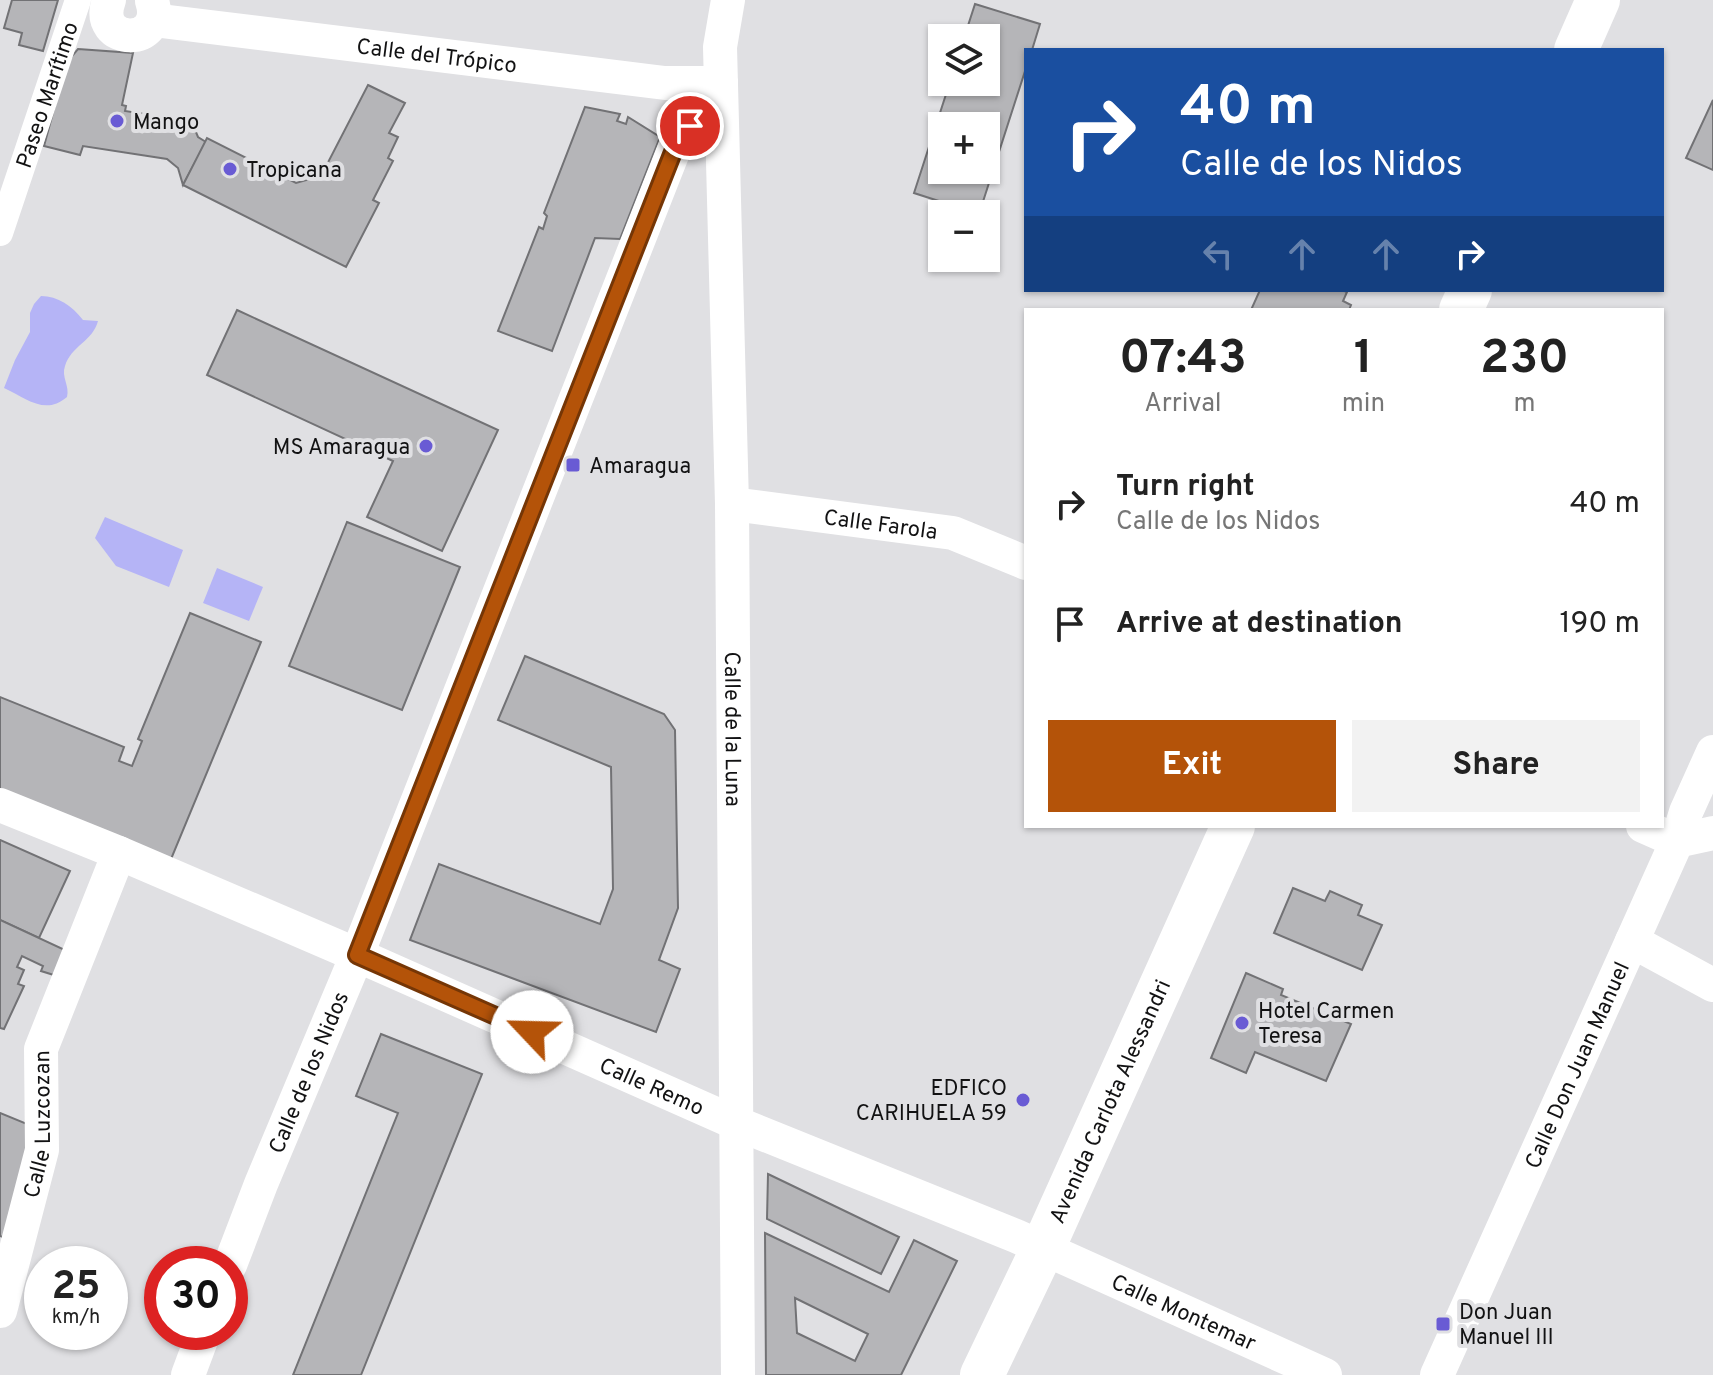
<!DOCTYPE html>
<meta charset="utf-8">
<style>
body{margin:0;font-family:Overpass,sans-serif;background:#f2f2f2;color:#222;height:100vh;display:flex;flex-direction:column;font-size:30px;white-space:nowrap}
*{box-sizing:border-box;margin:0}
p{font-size:26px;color:#767676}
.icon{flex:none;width:44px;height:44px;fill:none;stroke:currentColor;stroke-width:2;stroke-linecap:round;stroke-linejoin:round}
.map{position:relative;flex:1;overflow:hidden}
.drawer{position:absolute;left:1024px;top:308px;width:640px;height:520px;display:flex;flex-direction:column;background:#fff;border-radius:0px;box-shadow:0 2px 6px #0004}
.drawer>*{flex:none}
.banner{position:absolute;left:1024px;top:48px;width:640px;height:244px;border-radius:0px;box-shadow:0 2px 6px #0004;background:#1a4fa0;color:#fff;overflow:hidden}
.fabs{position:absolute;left:928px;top:24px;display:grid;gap:16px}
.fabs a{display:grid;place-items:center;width:72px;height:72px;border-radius:0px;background:#fff;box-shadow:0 2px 6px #0004;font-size:40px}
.speed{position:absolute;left:24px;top:1246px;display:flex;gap:16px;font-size:40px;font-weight:700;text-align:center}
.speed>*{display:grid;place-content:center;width:104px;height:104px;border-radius:50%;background:#fff;box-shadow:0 2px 6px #0004;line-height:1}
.speed small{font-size:20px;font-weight:400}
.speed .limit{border:12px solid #d22;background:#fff;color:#111}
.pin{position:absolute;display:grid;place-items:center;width:68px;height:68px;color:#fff;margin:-34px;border:4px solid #fff;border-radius:50%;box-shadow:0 2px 8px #0007}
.me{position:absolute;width:88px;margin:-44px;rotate:294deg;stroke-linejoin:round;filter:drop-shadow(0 0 6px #0008)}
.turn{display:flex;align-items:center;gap:28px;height:168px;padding:0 24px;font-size:36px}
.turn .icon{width:104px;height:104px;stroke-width:2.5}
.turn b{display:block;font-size:56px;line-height:68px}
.lanes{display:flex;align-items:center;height:76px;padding:0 24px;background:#0003;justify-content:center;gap:40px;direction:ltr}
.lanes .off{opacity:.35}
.eta{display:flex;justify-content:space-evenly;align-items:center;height:136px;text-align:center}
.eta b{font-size:48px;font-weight:700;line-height:56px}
.cta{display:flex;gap:16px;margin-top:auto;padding:16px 24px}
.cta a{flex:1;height:92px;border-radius:0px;background:#b45309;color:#fff;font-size:32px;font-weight:700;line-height:92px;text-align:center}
.cta a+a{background:#f2f2f2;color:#222}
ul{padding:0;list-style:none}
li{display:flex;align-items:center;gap:24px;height:120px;padding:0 24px}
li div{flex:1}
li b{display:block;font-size:30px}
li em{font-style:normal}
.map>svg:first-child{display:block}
</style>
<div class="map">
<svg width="1713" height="1375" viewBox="0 0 1713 1375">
<rect width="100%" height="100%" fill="#e0e0e3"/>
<g fill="#b5b4f6">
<path d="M41 296C58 296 72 306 83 320L98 321C93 341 71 346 65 366 61 377 70 386 67 397 45 416 26 398 4 388L15 360 30 332V313L34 304Z"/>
<path d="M105 517 183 550 169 587 116 566 95 538Z"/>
<path d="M217 568 263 587 249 621 203 603Z"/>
</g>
<g fill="#b5b5b8" stroke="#727275" stroke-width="2" fill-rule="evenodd">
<path d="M12 0H58L43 51 19 45 22 33 4 28Z"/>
<path d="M975 4 1040 24 1032 50H1026V68L979 214 914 193 950 82H986V38H964ZM942 126H986V170H942Z"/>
<path d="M78 49 133 53 122 105 126 106 125 111 163 117 172 116 193 125 198 137 206 142 183 185 178 168 167 159 83 146 80 155 44 146 64 72 72 56Z"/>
<path d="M368 85 405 103 389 133 398 137 388 158 393 161 373 200 379 203 346 267 183 185 207 138 296 183 321 176Z"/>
<path d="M1713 100V170L1686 158Z"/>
<path d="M585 107 620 114 617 121 626 124 628 117 660 137 620 239 595 238 552 351 498 331 539 227 543 229 547 216 544 213Z"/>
<path d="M1260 290H1342L1347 292 1343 301 1351 305 1349 310H1251Z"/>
<path d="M237 310 498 430 442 551 367 517 393 461 207 375Z"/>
<path d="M347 522 460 567 402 710 289 666Z"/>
<path d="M190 613 261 642 169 864 0 795V697L124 747 119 761 132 766 142 741 138 739Z"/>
<path d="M525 656 664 714 675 730 678 908 659 960 680 969 656 1032 410 940 439 864 600 924 613 889 611 767 498 720Z"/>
<path d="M0 840 70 871 39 938 0 920Z"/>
<path d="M1293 888 1325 901 1330 891 1362 905 1358 915 1382 925 1362 970 1274 933Z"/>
<path d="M0 920 67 951 57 976 41 971 43 966 22 956 17 967 24 970 18 984 24 986 4 1029 0 1028Z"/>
<path d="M1246 973 1283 989 1281 995 1351 1024 1326 1081 1255 1052 1246 1073 1211 1058Z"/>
<path d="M381 1034 482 1074 361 1375H293L398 1113 356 1096Z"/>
<path d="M0 1113 32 1126 9 1240 0 1236Z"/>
<path d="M768 1174 899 1237 881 1274 767 1219Z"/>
<path d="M765 1233 889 1292 914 1240 957 1261 901 1375H766ZM795 1298 868 1334 855 1361 797 1333Z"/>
</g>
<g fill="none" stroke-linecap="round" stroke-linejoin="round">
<path stroke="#fff" stroke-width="26" id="s1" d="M0 233 78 0"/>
<g stroke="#fff" stroke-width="34">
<path d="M109 0C92 47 167 47 152 1"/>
<path id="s2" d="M728 0 720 47 732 504 738 1375"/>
<path id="s3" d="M153 20 665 83H721"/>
<path id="s4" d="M732 504 953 533 1026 563"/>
<path id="s5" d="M0 805 119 853 357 955 736 1123 1016 1236 1325 1375"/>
<path d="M1643 826 1677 841 1713 833"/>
<path d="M1632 941 1713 985"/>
<path id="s6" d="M230 1265 261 1184 357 955 675 147 721 83"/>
<path id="s7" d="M0 1311 42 1150 41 1049 119 853"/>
<path d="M188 1375 204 1332"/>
<path id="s8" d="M1437 1375 1677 841 1686 812 1713 752"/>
</g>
<g stroke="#fff" stroke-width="44">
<path d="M1576 50 1598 0"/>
<path d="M1461 310 1470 290"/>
<path id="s9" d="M982 1375 1043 1248 1233 826"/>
</g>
</g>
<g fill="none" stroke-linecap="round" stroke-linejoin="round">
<defs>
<path id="route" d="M532 1032 357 955 675 147 690 126"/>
</defs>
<use href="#route" stroke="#753606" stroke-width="20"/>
<use href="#route" stroke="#b45309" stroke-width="14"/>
</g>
<g fill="#695bd4" stroke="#e0e0e3" stroke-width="3">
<circle cx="117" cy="121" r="8"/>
<circle cx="230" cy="169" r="8"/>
<circle cx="426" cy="446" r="8"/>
<rect x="565" y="457" width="16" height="16" rx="4"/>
<circle cx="1242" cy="1023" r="8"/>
<circle cx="1023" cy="1100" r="8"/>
<rect x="1435" y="1316" width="16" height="16" rx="4"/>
</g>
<g text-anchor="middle" stroke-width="8" stroke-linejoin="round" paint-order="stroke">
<g font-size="22" fill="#121213" stroke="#e0e0e3">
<text dy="8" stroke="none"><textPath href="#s3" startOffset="286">Calle del Trópico</textPath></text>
<text dy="8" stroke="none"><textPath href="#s1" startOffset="146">Paseo Marítimo</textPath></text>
<text dy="8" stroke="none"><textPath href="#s4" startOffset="150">Calle Farola</textPath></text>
<text dy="8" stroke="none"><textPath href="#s2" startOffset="730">Calle de la Luna</textPath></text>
<text dy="8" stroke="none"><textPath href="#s8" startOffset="340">Calle Don Juan Manuel</textPath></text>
<text dy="8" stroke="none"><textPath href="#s6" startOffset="208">Calle de los Nidos</textPath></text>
<text dy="8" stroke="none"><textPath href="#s5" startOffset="710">Calle Remo</textPath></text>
<text dy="8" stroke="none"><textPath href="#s9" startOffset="302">Avenida Carlota Alessandri</textPath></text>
<text dy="8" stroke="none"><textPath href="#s7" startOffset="192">Calle Luzcozan</textPath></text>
<text dy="8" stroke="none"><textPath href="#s5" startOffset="1288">Calle Montemar</textPath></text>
</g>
<g font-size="22" fill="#121213" stroke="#e0e0e3" text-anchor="start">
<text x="133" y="129">Mango</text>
<text x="246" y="177">Tropicana</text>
<text x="410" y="454" text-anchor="end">MS Amaragua</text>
<text x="589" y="473">Amaragua</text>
<text x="1258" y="1018">Hotel Carmen<tspan x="1258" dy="25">Teresa</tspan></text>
<text x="1007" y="1095" text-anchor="end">EDFICO<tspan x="1007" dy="25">CARIHUELA 59</tspan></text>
<text x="1459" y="1319">Don Juan<tspan x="1459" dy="25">Manuel III</tspan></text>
</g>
</g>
</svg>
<div class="fabs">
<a><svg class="icon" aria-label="layers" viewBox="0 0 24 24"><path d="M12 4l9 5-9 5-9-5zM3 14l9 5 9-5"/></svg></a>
<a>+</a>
<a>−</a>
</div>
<div class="speed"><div>25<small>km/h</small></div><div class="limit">30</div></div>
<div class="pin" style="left:690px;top:126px;background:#d93025"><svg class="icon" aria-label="arrive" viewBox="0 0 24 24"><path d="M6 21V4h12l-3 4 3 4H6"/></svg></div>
<svg class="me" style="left:532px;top:1032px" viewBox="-20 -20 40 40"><circle r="19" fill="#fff"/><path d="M0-13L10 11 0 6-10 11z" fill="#b45309"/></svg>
<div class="banner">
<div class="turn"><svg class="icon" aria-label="right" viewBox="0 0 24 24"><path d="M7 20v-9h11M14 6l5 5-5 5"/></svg><div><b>40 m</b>Calle de los Nidos</div></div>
<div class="lanes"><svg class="icon off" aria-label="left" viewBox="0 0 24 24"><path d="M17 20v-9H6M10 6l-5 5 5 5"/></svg><svg class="icon off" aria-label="ahead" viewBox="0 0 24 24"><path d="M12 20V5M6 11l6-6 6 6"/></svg><svg class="icon off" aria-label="ahead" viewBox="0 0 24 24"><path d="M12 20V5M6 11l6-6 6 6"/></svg><svg class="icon" aria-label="right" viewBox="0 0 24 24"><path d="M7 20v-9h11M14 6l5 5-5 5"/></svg></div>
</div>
<section class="drawer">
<div class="eta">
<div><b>07:43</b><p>Arrival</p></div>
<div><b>1</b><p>min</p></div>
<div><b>230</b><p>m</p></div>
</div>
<ul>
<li><svg class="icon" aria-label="right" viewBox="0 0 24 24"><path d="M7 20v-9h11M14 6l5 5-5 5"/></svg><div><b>Turn right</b><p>Calle de los Nidos</p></div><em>40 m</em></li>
<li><svg class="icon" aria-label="arrive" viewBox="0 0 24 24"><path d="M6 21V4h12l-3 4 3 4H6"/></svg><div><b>Arrive at destination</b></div><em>190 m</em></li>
</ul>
<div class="cta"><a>Exit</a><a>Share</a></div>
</section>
</div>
